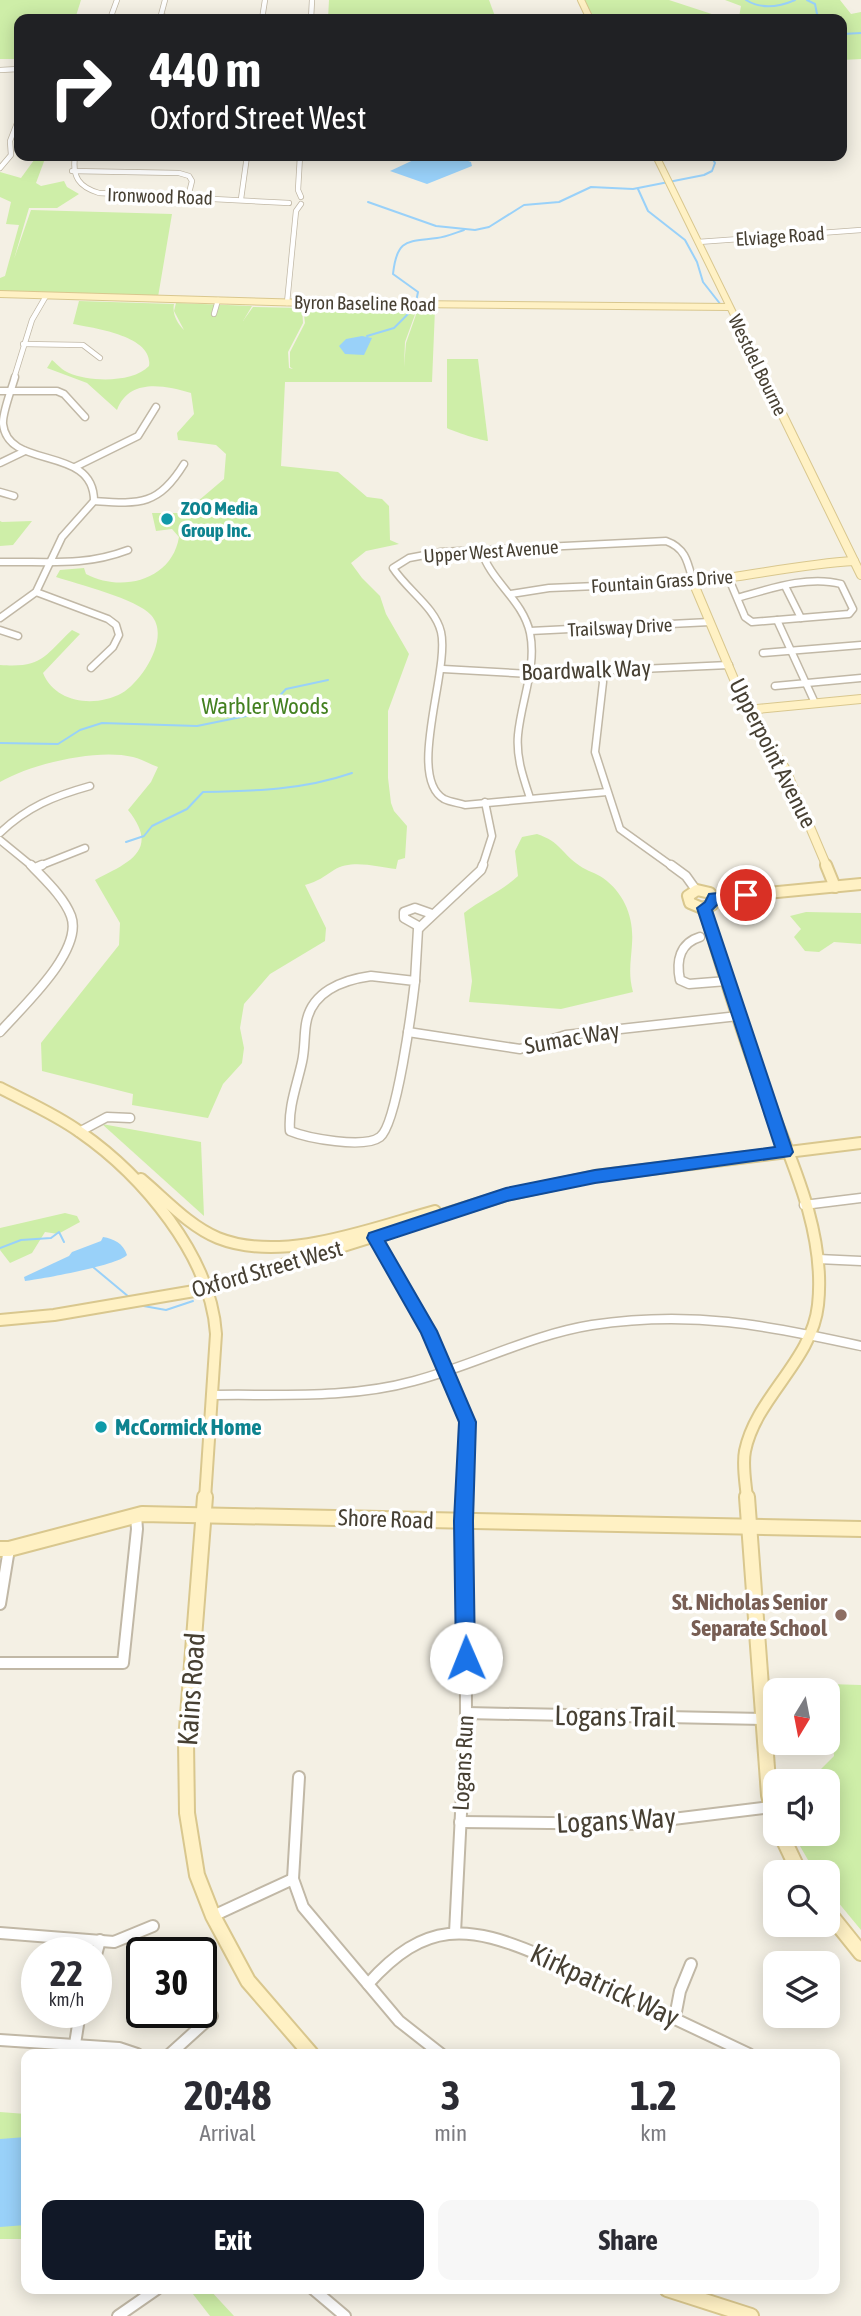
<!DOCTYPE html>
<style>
body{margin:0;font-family:"Asap Condensed",sans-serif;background:#f7f7f7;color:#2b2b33;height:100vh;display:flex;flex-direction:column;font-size:26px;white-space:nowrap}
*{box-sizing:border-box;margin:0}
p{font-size:23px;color:#7c7c81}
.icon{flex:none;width:38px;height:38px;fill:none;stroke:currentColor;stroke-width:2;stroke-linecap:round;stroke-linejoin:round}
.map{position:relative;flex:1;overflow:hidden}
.sheet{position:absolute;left:21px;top:2049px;width:819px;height:245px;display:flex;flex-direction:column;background:#fff;border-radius:14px;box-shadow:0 4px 18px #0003}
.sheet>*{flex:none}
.banner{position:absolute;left:14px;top:14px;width:833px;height:147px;border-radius:14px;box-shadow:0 4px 18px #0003;background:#202124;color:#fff;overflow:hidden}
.needle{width:46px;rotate:190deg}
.controls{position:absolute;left:763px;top:1678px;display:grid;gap:14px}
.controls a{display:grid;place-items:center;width:77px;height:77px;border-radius:14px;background:#fff;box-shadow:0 4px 18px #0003;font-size:35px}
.speed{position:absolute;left:21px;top:1937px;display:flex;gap:14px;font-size:35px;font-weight:700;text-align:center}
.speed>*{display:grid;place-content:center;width:91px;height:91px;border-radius:50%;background:#fff;box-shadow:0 4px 18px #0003;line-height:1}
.speed small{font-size:18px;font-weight:400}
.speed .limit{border:4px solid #111;border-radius:10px;background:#fff;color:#111}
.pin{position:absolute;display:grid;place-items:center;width:60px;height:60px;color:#fff;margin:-30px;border:4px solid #fff;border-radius:50%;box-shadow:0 2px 7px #0007}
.me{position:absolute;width:77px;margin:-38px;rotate:359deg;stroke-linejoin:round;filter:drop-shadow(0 0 5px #0008)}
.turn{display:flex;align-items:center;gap:24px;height:147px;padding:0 21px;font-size:32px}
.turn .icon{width:91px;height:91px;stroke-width:2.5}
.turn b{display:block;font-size:49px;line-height:60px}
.eta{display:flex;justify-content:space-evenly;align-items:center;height:119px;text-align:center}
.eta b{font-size:42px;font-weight:700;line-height:49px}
.action{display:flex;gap:14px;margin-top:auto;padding:14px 21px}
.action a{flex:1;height:80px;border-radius:14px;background:#111827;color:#fff;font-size:28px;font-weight:700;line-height:80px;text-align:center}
.action a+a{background:#f7f7f7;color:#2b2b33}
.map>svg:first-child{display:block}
</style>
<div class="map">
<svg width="861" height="2316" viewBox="0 0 861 2316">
<rect width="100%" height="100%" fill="#f4f0e4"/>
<g fill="#ceeea8">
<path d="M0 0H81L75 19H19V59H0Z"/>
<path d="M329 0H489L496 19H328Z"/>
<path d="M578 0H669L724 18 593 19Z"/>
<path d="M725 0H840L851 14 861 12V59L842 60V19H730L739 17 741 6Z"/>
<path d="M37 156H46L36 183 41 186 64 181 67 187 79 194 57 208H29L14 259 31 210 172 214 158 297 0 291V278L5 276 19 225 6 224 11 202 0 197V172L21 178Z"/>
<path d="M79 301 174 304C172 314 177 323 184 330L174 311 176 303 252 306 243 321 253 307 302 308 303 323 288 352 289 368 293 369 290 367V352L305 323 303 307 417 309 405 342 404 367 406 343 418 309H435L432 382H285L281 466 338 472 367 497 382 499 389 506 390 540 399 544 366 551 351 563 362 578 380 596 386 614 409 654 388 711V778L391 803 394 811 407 826 405 858 398 860 396 869C378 867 351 859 334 870 323 877 319 881 305 885L326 928 325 941 270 974 244 1004 240 1028 244 1048 242 1063 223 1084 208 1118 132 1105 133 1094 42 1071 41 1043 119 945 120 923 95 880C130 862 160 850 128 810L151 782 158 767C150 764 141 759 133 757 97 748 31 764 0 782V665C43 668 43 657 72 630L80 634 43 673C55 703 95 708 122 693 142 681 171 637 151 615 137 599 78 584 56 577L60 570 84 568 86 574C122 593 172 580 179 537L172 529 156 531 152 513H184L224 479 226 454 216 445 178 440 177 433 194 414 191 393C164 385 129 378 117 410L87 383 47 368 52 360C58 365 62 370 69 373 90 382 133 383 149 366 154 336 94 328 73 324Z"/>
<path d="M447 359H478L488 441C483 441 452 431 447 428Z"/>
<path d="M0 521 2 522 32 521 13 545 0 546Z"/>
<path d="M537 834C561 842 561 853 580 866 587 871 596 873 603 878 625 894 634 918 632 944 631 962 628 973 633 992L561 1009 469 1002 472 981 464 913C482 899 502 891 518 876L515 851 522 837Z"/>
<path d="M806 912 861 913V944L834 942 819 952 805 951 794 937 801 929 790 916Z"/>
<path d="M102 1124 201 1142 204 1216Z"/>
<path d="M65 1213 77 1216 80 1222 58 1234 45 1232 32 1253 10 1263 0 1250V1228Z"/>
<path d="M829 1684 861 1685V1930L828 1890V1872H815L793 1834H828V1782L784 1781 783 1772 819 1771 834 1756Z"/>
<path d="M0 2112 26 2114V2239H0Z"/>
<path d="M189 2289H209L234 2316H210Z"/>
</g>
<g fill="#99d1f9">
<path d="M422 156H454L471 162 472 166 427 184 390 171Z"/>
<path d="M362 336 372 338 364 355 345 354 339 346 346 339Z"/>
<path d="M103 1237C114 1239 123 1243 127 1255 119 1265 42 1279 25 1281L24 1277 69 1256 72 1252 101 1241Z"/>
<path d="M26 2137V2225L0 2227V2139Z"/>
</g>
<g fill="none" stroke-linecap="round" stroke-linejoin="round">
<g stroke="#99d1f9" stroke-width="2">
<path d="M746 0C762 10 779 7 795 0"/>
<path d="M807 0 815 4 818 19"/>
<path d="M842 34 861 33"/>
<path d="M638 189 648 211 685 240 697 262 703 282 721 305"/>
<path d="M368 202 436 226 475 230 489 227 524 205 559 202 591 187 633 189 704 175 712 171 715 163 711 156"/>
<path d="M416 302 418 292 393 274C397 238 407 242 437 238 446 237 455 233 464 230"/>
<path d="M367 336 394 328 414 308"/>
<path d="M0 743 58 744 80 730 102 723 197 726 251 715 274 702 286 689 328 680"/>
<path d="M126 842 144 836 152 826 187 809 203 792C255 791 303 790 352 773"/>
<path d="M0 1248 21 1240 51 1238 59 1232 64 1242"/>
<path d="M93 1267 129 1297"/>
<path d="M138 1305 166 1310 193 1301"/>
</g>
<defs>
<g id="street-far3">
<path d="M165 0 161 15 167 18 262 19"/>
<path d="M110 19 117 0"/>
<path d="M262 19 265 0"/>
<path d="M311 19 312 0"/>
<path d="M0 70 19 69"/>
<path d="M75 156C72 177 79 187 99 193L289 203"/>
<path d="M300 156 298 190 301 197"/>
<path d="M0 168 11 155 10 141 19 118"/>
<path d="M72 171 179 173 189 176 192 181 188 197"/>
<path d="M241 199 247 156"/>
<path d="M698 242 861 230"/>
<path d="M287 303 296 211 301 204"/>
<path d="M214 314 218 300"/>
<path d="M23 344 83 345 100 358"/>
<path d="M14 378 32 320 46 296"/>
</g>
<g id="street-far2">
<path d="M0 391H57L64 394 85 417"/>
<path d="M0 463 25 451"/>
<path d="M75 467 138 436 156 407"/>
<path d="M0 492 14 496"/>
<path d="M94 501C140 504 158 506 184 464"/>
<path d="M481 550C491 582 523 600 530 633 537 667 521 701 518 735 516 757 523 777 530 798"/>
<path d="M0 562C47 561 83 567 128 550"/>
<path d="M729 579 745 617 752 622 849 614 853 609 841 584C808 575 769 589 737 598"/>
<path d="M785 586 801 618"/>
<path d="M36 592 108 619 116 625 119 635 113 647 91 668"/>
<path d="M511 594 549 588 693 582C688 563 686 548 666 541L441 552 409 558 393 568C407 590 435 607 441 632 450 670 406 777 444 799 450 802 459 803 465 805L607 792"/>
<path d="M0 618 36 592 62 537 94 501C94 444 8 471 3 424 2 413 12 388 15 377"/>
<path d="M777 620 815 703"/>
<path d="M0 630 18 636"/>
<path d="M530 631 710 622"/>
<path d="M763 653 861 645"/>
<path d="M443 669 530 674 729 665"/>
<path d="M599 671 603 682 595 752 620 829 673 867"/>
<path d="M775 686 861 678"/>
<path d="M0 833C27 807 54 796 90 786"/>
<path d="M0 840 33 867"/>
<path d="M37 867 85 848"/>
<path d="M482 867 492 836 485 802"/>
</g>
<g id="street-far1">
<path d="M671 865 686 876 696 890"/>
<path d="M35 868 42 865"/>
<path d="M420 927 404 918V912L415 908 432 914"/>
<path d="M700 937C680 943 676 961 680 980L689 984 727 981"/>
<path d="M371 976 415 981C412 1007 397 1124 380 1137 364 1149 307 1138 290 1131 288 1107 297 1085 302 1062 305 1049 304 1036 306 1024 311 992 342 980 371 976Z"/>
<path d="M415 981 418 929 481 870 483 865"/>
<path d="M0 1032C21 1008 84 951 71 916 64 897 45 880 31 865"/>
<path d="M408 1032 520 1049 566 1035 738 1016"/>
<path d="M79 1132 107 1117 130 1118"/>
<path d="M804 1205 861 1198"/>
<path d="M375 1238 428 1331 467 1422 465 1499"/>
<path d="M818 1259 861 1261"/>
<path d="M213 1395C280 1394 349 1399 414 1381 475 1365 530 1335 592 1325 691 1310 766 1325 861 1346"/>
</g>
<g id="street">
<path d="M0 1604 9 1549"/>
<path d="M0 1663H123L137 1529 136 1516"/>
<path d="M466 1713 763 1719"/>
<path d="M299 1777 293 1879 303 1907 399 2021 441 2054"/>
<path d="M460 1822 632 1824 771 1807"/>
<path d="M213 1916 293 1879"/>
<path d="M0 1933 114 1942 153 1926"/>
<path d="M455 1933 466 1713 465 1497"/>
<path d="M96 1955 100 1940"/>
<path d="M368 1984C425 1920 468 1924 542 1956L749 2054"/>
<path d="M675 2017 680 1991 691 1964"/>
<path d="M0 2040 119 2048 137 2054"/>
<path d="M75 2044 80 2012"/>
<path d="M170 2054 212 2016"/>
<path d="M313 2289 345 2316"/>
<path d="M118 2316 157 2289"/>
</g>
<g id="secondary-far3">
<path d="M581 0 590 19"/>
<path d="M656 156 765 378"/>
<path d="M0 294 307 303 729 307"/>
</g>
<g id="secondary-far2">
<path d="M764 377 861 575"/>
<path d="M747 710 861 699"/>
<path d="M827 867 785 768 747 710 693 582C747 577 800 564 854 561"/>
</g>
<g id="secondary-far1">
<path d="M826 865 835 887"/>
<path d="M697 890 710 893 714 900 712 905 702 908 690 903 688 896Z"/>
<path d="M714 898 861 884"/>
<path d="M704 908C720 962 737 1017 756 1070 783 1144 827 1225 818 1305 812 1361 756 1397 745 1451 742 1466 746 1484 747 1499"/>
<path d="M0 1088C27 1102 55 1114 80 1132 142 1175 211 1256 216 1334L205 1499"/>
<path d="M141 1179C165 1199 189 1226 218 1238 283 1264 372 1228 435 1211"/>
<path d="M0 1320 54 1315 206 1289 506 1195 595 1176 861 1143"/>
</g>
<g id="secondary">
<path d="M205 1497 186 1741 187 1813 197 1875 213 1916 248 1981 311 2054"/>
<path d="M747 1497 769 1795 775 1819"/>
<path d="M0 1549H9L142 1514 861 1529"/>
<path d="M781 1834 799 1872"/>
<path d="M828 1912 861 1953"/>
<path d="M667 2289 751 2316"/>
</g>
</defs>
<use href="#street-far3" stroke="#c1b8a6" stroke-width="6"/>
<use href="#street-far2" stroke="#c1b8a6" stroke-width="9"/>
<use href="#street-far1" stroke="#c1b8a6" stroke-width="11"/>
<use href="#street" stroke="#c1b8a6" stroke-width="14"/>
<use href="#secondary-far3" stroke="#d9c78e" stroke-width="8"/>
<use href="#secondary-far2" stroke="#d9c78e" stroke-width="10"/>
<use href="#secondary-far1" stroke="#d9c78e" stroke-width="14"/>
<use href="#secondary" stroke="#d9c78e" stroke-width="18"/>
<use href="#street-far3" stroke="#fff" stroke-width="4.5"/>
<use href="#street-far2" stroke="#fff" stroke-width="6"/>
<use href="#street-far1" stroke="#fff" stroke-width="8"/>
<use href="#street" stroke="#fff" stroke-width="10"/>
<use href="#secondary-far3" stroke="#fff1c4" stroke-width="6"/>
<use href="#secondary-far2" stroke="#fff1c4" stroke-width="8"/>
<use href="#secondary-far1" stroke="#fff1c4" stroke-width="10"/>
<use href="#secondary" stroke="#fff1c4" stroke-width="14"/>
</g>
<path fill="#1a73e8" stroke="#114b97" stroke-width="2" d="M746 890 753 895 751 898 720 902 712 910 793 1152 790 1156 595 1183 507 1201 385 1241 437 1331 476 1422 473 1521 475 1658 472 1664 466 1667 459 1664 456 1658 454 1521 459 1422 421 1333 367 1238 369 1233 506 1188 595 1170 775 1147 697 908 705 902 709 894Z"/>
<g fill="#0f9aa8" stroke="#fff" stroke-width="2.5">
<circle cx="167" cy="519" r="7"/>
<circle cx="101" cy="1427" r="7"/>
</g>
<circle fill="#8d6e63" stroke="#fff" stroke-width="2.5" cx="841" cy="1615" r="7"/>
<g text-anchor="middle" stroke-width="7" stroke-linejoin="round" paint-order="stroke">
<g font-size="19" fill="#474033" stroke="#fff">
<text transform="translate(160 196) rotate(2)" y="7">Ironwood Road</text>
<text transform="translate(780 236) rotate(-4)" y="7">Elviage Road</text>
<text transform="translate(365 303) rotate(1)" y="7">Byron Baseline Road</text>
<text transform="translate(758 365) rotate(64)" y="7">Westdel Bourne</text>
<text transform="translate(491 551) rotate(-4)" y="7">Upper West Avenue</text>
<text transform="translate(662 581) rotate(-4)" y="7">Fountain Grass Drive</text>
<text transform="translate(620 627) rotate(-3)" y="7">Trailsway Drive</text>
</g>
<g font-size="19" font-weight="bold" fill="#0d838f" stroke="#fff" text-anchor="start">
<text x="181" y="515">ZOO Media<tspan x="181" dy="22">Group Inc.</tspan></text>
</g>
<g font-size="23" fill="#474033" stroke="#fff">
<text transform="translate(586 670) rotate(-2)" y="8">Boardwalk Way</text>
<text transform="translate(773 753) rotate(63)" y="8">Upperpoint Avenue</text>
<text transform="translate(572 1038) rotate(-10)" y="8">Sumac Way</text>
<text transform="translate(267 1269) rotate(-16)" y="8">Oxford Street West</text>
<text transform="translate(386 1519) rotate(2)" y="8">Shore Road</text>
<text transform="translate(463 1763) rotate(-87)" y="8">Logans Run</text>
</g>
<g font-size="23" fill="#438020" stroke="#fff">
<text x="265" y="714">Warbler Woods</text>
</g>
<g font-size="23" font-weight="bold" fill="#0d838f" stroke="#fff" text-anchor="start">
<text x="115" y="1435">McCormick Home</text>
</g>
<g font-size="23" font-weight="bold" fill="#785e54" stroke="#fff" text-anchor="end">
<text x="827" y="1610">St. Nicholas Senior<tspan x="827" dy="26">Separate School</tspan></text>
</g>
<g font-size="28" fill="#474033" stroke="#fff">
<text transform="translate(191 1689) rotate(-86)" y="10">Kains Road</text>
<text transform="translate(615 1716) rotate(1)" y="10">Logans Trail</text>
<text transform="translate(616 1820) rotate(-3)" y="10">Logans Way</text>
<text transform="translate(605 1985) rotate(25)" y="10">Kirkpatrick Way</text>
</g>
</g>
</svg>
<div class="controls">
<a><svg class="needle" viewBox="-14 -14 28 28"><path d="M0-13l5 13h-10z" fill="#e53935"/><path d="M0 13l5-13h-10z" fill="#7c7c81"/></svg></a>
<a><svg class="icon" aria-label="sound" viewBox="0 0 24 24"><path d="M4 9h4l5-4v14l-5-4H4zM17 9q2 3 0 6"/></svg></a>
<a><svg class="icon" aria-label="search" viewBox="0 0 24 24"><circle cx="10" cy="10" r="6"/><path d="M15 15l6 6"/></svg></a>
<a><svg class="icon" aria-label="layers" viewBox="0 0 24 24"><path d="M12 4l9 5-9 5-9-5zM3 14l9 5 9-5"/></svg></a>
</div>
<div class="speed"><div>22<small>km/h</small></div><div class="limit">30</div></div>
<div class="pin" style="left:746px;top:895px;background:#d93025"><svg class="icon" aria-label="arrive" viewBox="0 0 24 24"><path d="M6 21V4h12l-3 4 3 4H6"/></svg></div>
<svg class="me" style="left:466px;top:1658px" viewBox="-20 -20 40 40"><circle r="19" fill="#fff"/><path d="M0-13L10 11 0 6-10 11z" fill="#1a73e8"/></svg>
<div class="banner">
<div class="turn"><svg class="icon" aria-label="right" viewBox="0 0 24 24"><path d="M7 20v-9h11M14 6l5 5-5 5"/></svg><div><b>440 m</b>Oxford Street West</div></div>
</div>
<section class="sheet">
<div class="eta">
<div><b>20:48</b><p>Arrival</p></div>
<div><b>3</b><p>min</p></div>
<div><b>1.2</b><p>km</p></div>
</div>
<div class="action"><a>Exit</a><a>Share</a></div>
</section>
</div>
